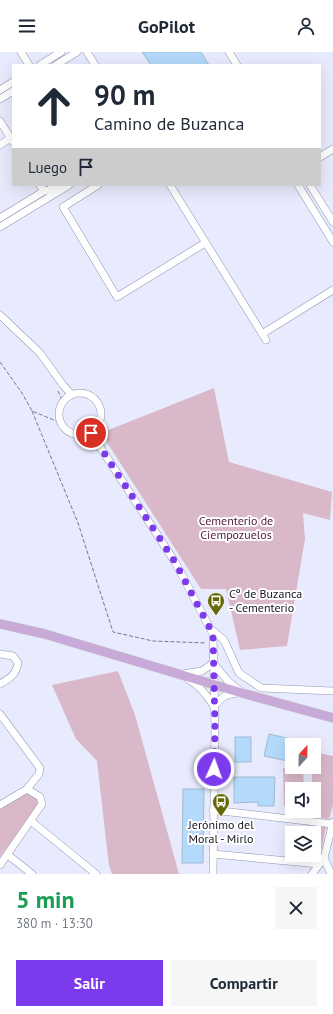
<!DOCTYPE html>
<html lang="es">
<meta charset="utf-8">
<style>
body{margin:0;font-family:"PT Sans",sans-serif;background:#f6f6f7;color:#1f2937;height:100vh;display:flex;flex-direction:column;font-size:15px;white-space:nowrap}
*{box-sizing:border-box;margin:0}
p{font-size:13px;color:#747a83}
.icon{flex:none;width:22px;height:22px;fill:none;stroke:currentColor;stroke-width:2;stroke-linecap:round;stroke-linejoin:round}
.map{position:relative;height:822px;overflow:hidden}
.side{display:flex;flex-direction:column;background:#fff;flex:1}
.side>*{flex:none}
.banner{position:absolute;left:12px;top:12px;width:309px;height:122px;border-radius:0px;box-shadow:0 4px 16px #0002;background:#fff;color:#1f2937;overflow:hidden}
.needle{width:26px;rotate:22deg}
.fabs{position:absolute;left:285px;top:686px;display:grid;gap:8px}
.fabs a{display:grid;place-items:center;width:36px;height:36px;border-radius:0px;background:#fff;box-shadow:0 4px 16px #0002;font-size:20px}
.pin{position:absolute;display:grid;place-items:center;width:34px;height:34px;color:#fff;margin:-17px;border:2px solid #fff;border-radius:50%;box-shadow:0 1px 4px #0007}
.me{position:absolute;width:44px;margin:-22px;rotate:2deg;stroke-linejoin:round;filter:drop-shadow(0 0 3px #0008)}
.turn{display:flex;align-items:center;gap:14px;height:84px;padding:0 16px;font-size:18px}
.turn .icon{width:52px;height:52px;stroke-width:2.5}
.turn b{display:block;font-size:28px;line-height:34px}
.then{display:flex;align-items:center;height:38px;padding:0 16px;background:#0003;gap:8px;font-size:15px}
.round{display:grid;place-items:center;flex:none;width:42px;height:42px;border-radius:0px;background:#f6f6f7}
.headline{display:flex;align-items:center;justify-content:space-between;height:68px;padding:0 16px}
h1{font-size:24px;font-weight:700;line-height:30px;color:#1e9e55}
.primary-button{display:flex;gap:8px;margin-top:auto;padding:8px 16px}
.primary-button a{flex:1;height:46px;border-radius:0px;background:#7c3aed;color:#fff;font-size:16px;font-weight:700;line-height:46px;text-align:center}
.primary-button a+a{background:#f6f6f7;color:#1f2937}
header{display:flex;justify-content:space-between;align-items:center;height:52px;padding:0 16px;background:#fff;font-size:18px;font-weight:700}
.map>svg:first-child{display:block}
</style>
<header><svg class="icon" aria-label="menu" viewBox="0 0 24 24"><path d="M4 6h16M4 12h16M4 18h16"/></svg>GoPilot<svg class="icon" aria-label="person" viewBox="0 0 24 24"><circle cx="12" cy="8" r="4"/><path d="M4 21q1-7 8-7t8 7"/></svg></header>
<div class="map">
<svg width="333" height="822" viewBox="0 0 333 822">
<rect width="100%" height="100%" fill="#e8ebfd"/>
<g fill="#d9b9c9">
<path d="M214 336 229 410 332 440 330 468 303 461 305 487 287 594 240 598 226 537H201L101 381Z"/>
<path d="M118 619 135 663 179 822H112L109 814 97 709 76 687 52 633Z"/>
<path d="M314 700 333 704V753L329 767 312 765V759H314V737H312V715H314Z"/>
<path d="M303 715 304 737H292V754H284L283 716Z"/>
<path d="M27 740 37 745 39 753 0 805V757Z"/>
<path d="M306 773 326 775 320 803 314 789V781H310Z"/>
</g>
<g fill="#b3d9fb" stroke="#a2bad1">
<path d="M142 0H201L209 13H151Z"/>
<path d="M269 682 309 691 308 693H292V710L264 704Z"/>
<rect x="235" y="685" width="16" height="25"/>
<path d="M234 725H275L274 754H258V750L234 751Z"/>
<path d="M183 737H204L203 811H182Z"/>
</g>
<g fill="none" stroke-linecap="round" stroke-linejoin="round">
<defs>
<g id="minor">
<path d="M21 0 29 13"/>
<path d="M87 0 95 13"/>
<path d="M229 0 237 13"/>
<path d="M40 13 61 0"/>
<path d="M56 13 77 0"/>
<path d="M0 38 13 30"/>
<path d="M0 47 13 39"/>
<path d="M0 69 13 90"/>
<path d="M0 93 11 86"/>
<path d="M320 105 333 97"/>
<path d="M98 133 63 155 117 245 205 191"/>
<path d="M170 133 266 288"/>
<path d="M298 133 333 190"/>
<path d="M310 133 333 170"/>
<path d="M44 139 49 138 57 133"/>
<path d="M0 166 44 139 40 133"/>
<path d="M0 175 69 133"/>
<path d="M0 263 40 301 63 333 72 343"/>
<path d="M262 282 333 238"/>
<circle cx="80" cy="362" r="21"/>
<path d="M91 381 175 510 213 582 215 676 213 822"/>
<path d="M212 578 224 588 239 621 261 636 333 639"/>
<path d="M0 602 13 604 18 611C16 623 10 626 0 632"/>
<path d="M182 622 202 619 213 611 228 629 240 639"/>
<path d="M189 628C200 634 207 643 213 653"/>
<path d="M214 655C221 645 226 642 238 641"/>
<path d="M0 662 40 716 39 722 27 737"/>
<path d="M0 753 27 737 40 745 42 752 0 813"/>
<path d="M213 758 332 772"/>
<path d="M31 769 96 822"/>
<path d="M213 802 319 812"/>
<path d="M8 803 32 822"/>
<path d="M324 806 331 822"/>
<path d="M312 822 324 806 333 770"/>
</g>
<path id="major" d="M0 572 45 582 242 641 333 666"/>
</defs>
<use href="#minor" stroke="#9195b1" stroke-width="8"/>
<use href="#major" stroke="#d0d0d2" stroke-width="10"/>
<g stroke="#767886" stroke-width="1" stroke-dasharray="4 2" stroke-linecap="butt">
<path d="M0 310 22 341 32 359 61 371"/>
<path d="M58 339 63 350"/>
<path d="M32 359 78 471 113 580 153 589 206 591"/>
</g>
<use href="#minor" stroke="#fff" stroke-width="7"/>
<use href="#major" stroke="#c8aad8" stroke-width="9"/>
</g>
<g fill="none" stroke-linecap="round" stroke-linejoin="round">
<path stroke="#7c3aed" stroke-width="7" stroke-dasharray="0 12.6" d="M91 381 175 510 213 582 215 676 214 717"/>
</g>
<defs>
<symbol id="bus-pin" viewBox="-11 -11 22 30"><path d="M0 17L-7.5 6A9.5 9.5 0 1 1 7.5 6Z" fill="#646805" stroke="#fff"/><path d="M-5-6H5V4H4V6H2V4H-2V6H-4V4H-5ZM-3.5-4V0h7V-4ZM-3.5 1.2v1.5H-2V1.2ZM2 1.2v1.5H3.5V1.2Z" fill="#fff"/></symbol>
</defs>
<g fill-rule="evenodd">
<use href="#bus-pin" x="206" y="539" width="20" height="27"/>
<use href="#bus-pin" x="211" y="740" width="20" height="27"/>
</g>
<g text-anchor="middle" stroke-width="4" stroke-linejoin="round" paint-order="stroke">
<g font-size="12" fill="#582141" stroke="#fff">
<text x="236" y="473">Cementerio de<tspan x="236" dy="14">Ciempozuelos</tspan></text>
</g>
<g font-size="12" fill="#141520" stroke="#fff" text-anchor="start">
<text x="229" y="546">Cº de Buzanca<tspan x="229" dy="14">- Cementerio</tspan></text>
<text x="221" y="777" text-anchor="middle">Jerónimo del<tspan x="221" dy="14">Moral - Mirlo</tspan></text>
</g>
</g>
</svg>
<div class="fabs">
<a><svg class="needle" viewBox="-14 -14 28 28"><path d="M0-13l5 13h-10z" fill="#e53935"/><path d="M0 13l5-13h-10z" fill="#747a83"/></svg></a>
<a><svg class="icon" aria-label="sound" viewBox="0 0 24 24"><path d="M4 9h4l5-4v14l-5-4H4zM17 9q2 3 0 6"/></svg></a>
<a><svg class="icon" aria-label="layers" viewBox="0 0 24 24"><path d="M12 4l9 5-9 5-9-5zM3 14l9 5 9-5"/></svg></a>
</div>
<div class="pin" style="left:91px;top:381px;background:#d93025"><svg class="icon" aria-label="arrive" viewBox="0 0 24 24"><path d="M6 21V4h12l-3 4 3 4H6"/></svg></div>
<svg class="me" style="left:214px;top:717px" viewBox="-20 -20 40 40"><circle r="17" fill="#7c3aed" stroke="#fff" stroke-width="3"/><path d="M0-11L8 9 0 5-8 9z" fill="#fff"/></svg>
<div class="banner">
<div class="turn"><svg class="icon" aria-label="ahead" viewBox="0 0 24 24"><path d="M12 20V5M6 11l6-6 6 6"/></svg><div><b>90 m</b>Camino de Buzanca</div></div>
<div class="then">Luego<svg class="icon" aria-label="arrive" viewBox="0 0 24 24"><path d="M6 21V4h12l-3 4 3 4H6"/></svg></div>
</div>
</div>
<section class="side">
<div class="headline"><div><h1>5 min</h1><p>380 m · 13:30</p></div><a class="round"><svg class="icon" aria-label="close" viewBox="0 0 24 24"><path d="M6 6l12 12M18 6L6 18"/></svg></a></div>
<div class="primary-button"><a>Salir</a><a>Compartir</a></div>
</section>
